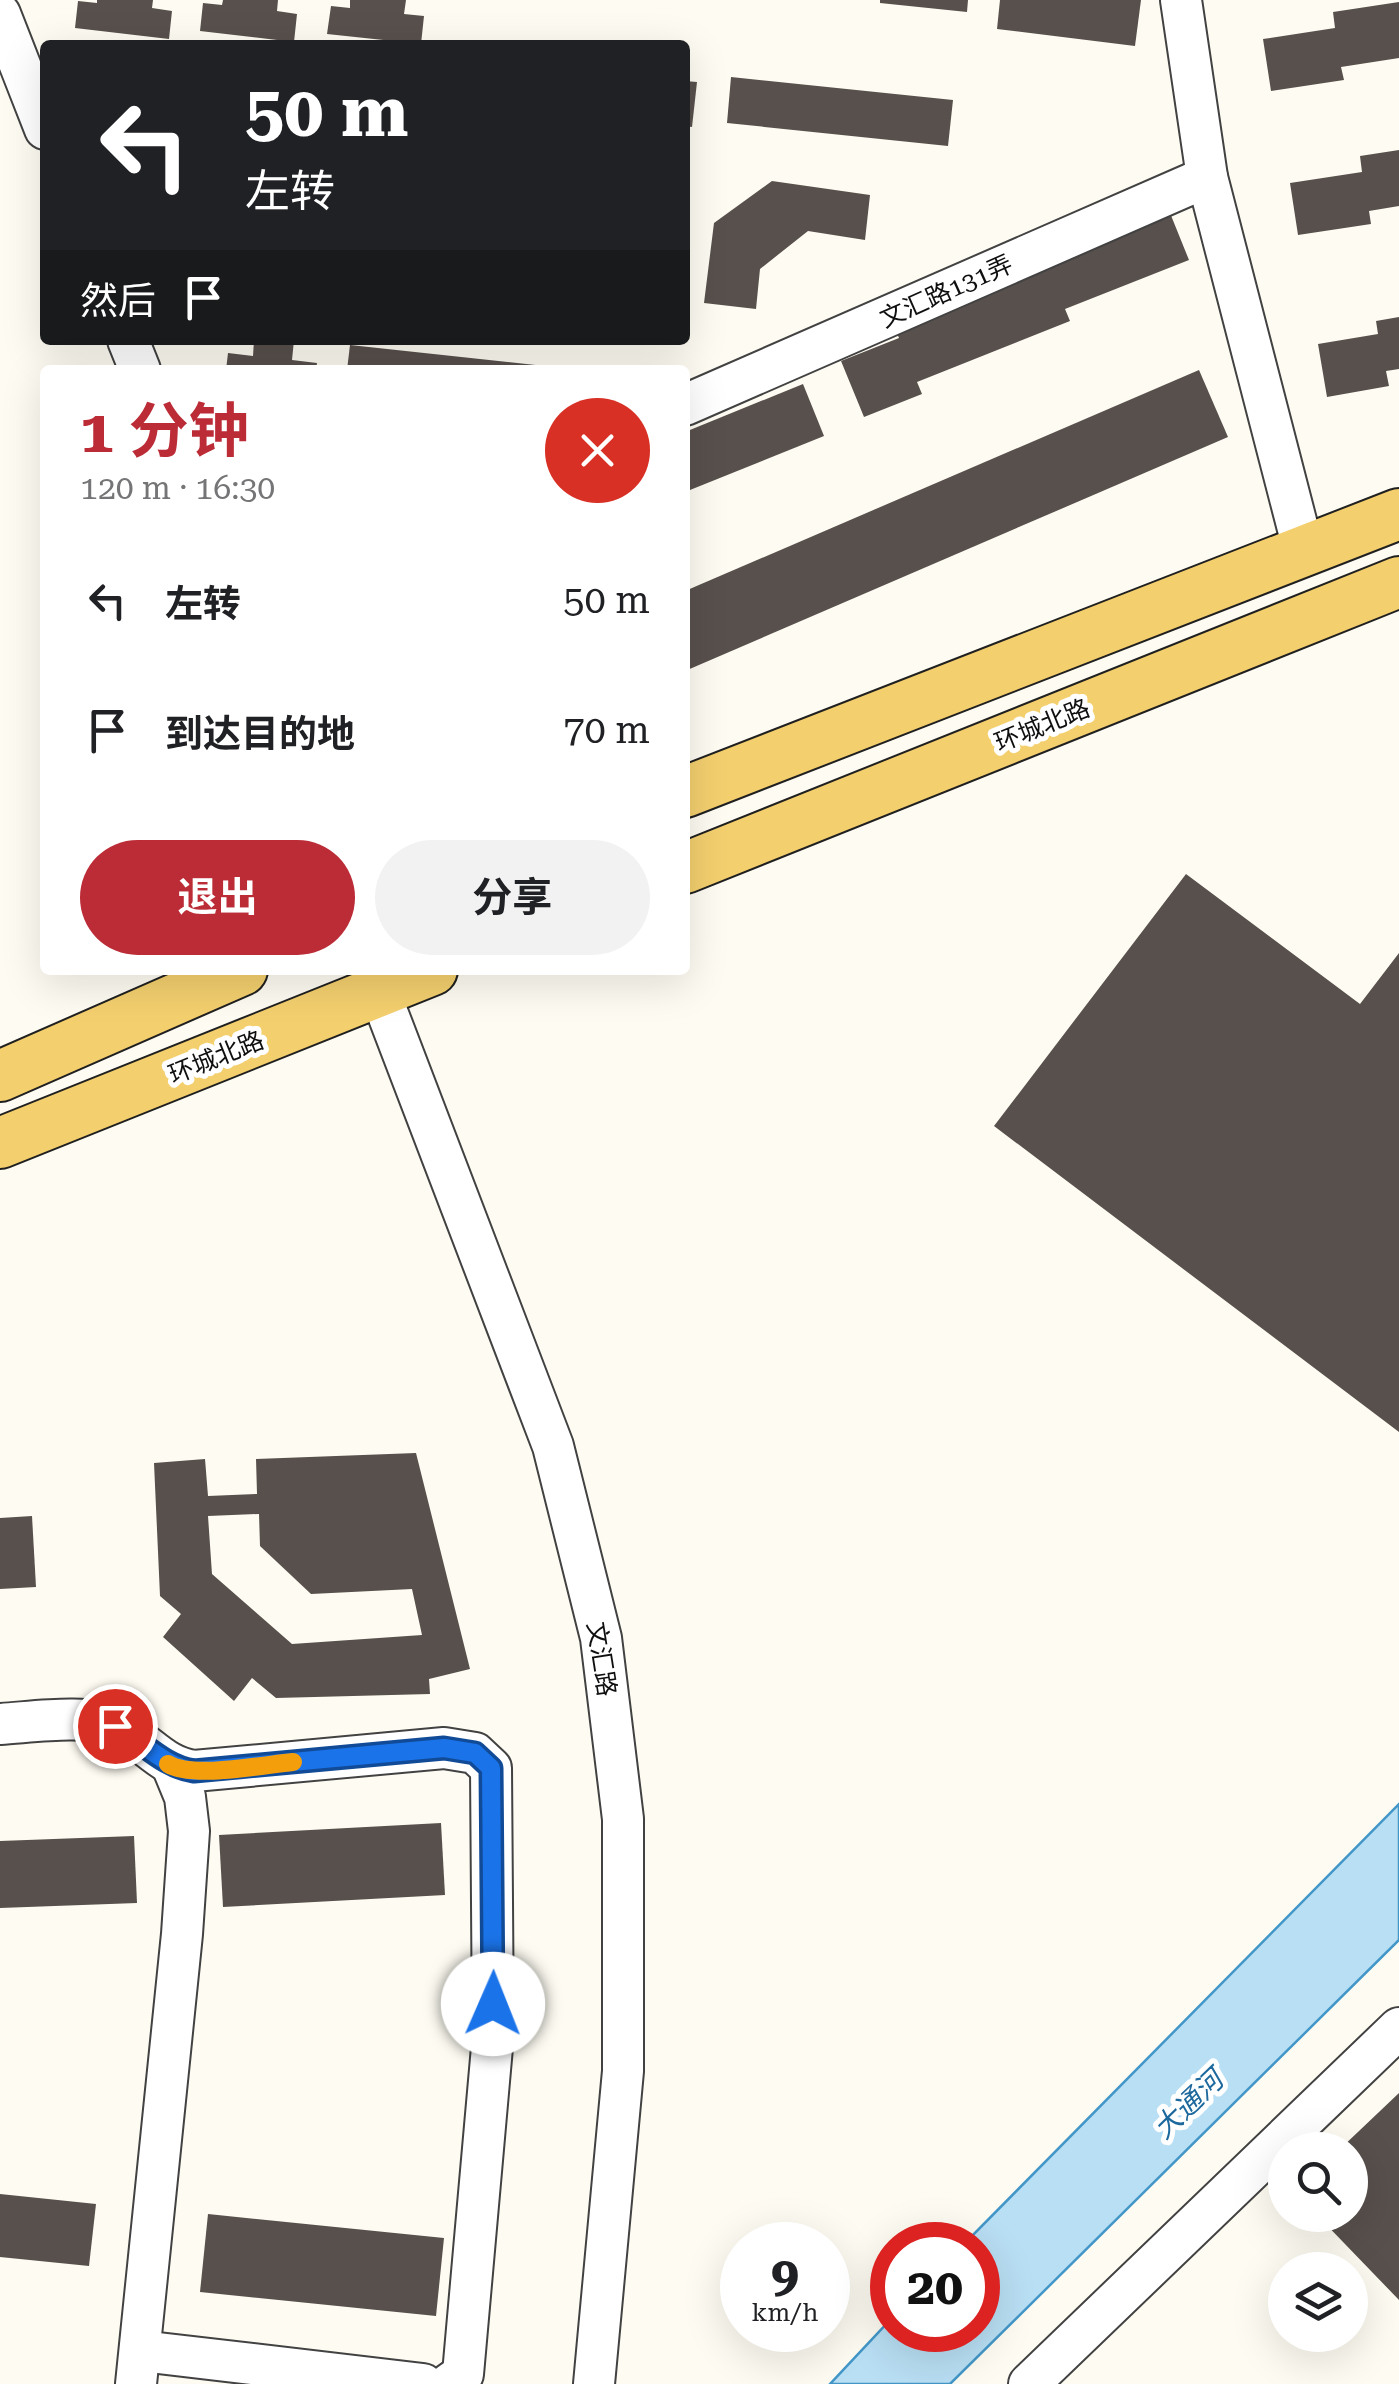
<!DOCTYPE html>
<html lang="zh">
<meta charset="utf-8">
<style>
body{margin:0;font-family:"Roboto Serif","Noto Sans SC",serif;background:#f2f2f2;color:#202124;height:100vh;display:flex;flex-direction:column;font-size:38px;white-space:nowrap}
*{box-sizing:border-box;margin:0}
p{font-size:32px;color:#757577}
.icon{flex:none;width:55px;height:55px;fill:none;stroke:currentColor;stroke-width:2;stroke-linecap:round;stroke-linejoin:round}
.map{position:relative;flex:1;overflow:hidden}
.drawer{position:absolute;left:40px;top:365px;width:650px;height:610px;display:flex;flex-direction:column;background:#fff;border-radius:10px;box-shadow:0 10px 40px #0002}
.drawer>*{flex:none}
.guide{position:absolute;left:40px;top:40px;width:650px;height:305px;border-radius:10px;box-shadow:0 10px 40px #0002;background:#202124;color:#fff;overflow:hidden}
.controls{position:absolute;left:1268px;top:2132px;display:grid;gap:20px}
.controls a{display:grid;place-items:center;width:100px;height:100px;border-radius:50%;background:#fff;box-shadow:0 10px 40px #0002;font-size:50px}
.speed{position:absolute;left:720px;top:2222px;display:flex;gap:20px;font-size:50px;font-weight:700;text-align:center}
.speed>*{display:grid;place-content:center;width:130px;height:130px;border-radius:50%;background:#fff;box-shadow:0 10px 40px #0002;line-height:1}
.speed small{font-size:25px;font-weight:400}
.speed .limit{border:15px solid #d22;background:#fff;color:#111}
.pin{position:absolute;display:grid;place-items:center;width:85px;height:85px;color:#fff;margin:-42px;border:5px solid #fff;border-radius:50%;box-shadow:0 2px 10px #0007}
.me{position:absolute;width:110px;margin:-55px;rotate:1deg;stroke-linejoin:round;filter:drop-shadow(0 0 8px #0008)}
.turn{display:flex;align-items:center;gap:35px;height:210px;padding:0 40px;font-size:45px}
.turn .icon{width:130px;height:130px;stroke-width:2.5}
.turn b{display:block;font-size:70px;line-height:85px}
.then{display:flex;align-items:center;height:95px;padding:0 40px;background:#0003;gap:20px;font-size:38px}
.round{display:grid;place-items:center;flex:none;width:105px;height:105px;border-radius:52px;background:#f2f2f2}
.summary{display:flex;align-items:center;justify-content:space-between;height:170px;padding:0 40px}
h1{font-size:60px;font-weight:700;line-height:75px;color:#bb2c37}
.action{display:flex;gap:20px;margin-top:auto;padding:20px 40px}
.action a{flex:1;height:115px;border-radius:60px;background:#bb2c37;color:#fff;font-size:40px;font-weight:700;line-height:115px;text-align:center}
.action a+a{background:#f2f2f2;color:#202124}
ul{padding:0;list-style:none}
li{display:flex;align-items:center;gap:30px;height:130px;padding:0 40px}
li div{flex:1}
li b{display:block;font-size:38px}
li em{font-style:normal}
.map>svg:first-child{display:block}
</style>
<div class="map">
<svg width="1399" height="2384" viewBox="0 0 1399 2384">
<rect width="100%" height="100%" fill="#fefcf2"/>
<path fill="#b9dff4" stroke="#4397c8" stroke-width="2.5" d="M1399 1804V1940L950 2384H830L892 2318V2330H978V2245H963Z"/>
<g fill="#58504c" fill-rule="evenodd">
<path d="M97 0H153L152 8 172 11 169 39 75 28 78 1 97 3Z"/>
<path d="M223 0H278L277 11 297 14 294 42 200 31 203 3 222 5Z"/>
<path d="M350 0H406L404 14 424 16 421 44 327 34 331 6 350 8Z"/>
<path d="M880 0H968L967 12 880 3Z"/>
<path d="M1000 0H1141L1135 46 997 29Z"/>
<path d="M1399 2V58L1341 67 1344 80 1271 91 1263 39 1335 28 1333 12Z"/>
<path d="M731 77 953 100 948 146 727 123Z"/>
<path d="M685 81 697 82 692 127 685 126Z"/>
<path d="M1399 150V206L1369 211 1371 224 1298 235 1290 183 1362 172 1360 156Z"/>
<path d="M772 181 870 195 865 240 808 231 760 269 756 309 704 303 714 223Z"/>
<path d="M1168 208 1189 260 1065 309 1070 321 917 382 922 394 864 417 841 361 899 338 896 331 1050 269 1045 258Z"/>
<path d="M1399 317V369L1386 371 1389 386 1327 397 1318 344 1378 334 1376 321Z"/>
<path d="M254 340H294L292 360 317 363 316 370H226L228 353 253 356Z"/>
<path d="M350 345 554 367V370H347Z"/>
<path d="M1199 370 1228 437 685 671V591Z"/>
<path d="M803 384 824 436 685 492V432Z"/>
<path d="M1186 874 1360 1004 1399 953V1432L994 1126Z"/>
<path d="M416 1453 470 1669 429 1679 430 1694 276 1698 252 1678 234 1701 163 1637 181 1614 160 1596 154 1463 205 1459 208 1496 257 1494 256 1459ZM259 1514 260 1546 311 1594 412 1589 422 1635 292 1644 212 1574 208 1516Z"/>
<path d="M32 1516 36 1587 0 1589V1518Z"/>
<path d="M441 1823 445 1895 223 1907 219 1835Z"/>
<path d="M134 1836 137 1903 0 1908V1841Z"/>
<path d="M1399 2093V2300L1317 2215H1350V2150H1339Z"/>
<path d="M0 2194 96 2204 89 2266 0 2257Z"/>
<path d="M208 2214 444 2238 436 2316 200 2292Z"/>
</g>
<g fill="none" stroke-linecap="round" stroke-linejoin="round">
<defs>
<g id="minor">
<path d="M1181 0 1207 177 1304 552"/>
<path d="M0 14 45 129"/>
<path d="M128 340 140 370"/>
<path d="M685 405 1207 177"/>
<path d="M371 970 553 1446 601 1638 623 1819V2071L594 2384"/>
<path d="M0 1724C34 1722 88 1713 119 1728 149 1743 161 1766 194 1771L444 1748 475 1753 491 1768 493 2036 463 2374 449 2384"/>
<path d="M141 2351 423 2384"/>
<path d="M136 2384 182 1934 189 1831 185 1797 173 1768"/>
<path d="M1029 2384 1399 2028"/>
</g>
<g id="major">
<path d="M685 792 1399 514"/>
<path d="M685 868 1399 582"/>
<path d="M0 1076 242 970"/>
<path d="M0 1143 432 970"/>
</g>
</defs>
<use href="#minor" stroke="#424242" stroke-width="44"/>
<use href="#major" stroke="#202020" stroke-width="54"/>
<use href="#minor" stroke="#fff" stroke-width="40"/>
<use href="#major" stroke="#f3cf6e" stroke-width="50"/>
</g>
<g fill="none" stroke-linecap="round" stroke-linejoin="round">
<defs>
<path id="route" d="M115 1726C142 1741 164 1767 194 1771L444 1748 475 1753 491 1768 493 2004"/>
</defs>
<use href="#route" stroke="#114b97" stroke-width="25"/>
<use href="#route" stroke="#1a73e8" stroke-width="18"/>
<path stroke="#f59e0b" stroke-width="18" d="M168 1764C193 1779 262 1765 293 1762"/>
</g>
<g text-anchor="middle" stroke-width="10" stroke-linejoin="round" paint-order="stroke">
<g font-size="25" fill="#0f0f0f" stroke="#fff">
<text transform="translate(946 291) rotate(-24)" y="9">文汇路131弄</text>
<text transform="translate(1042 725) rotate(-22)" y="9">环城北路</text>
<text transform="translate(216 1057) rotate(-22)" y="9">环城北路</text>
<text transform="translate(602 1659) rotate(81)" y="9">文汇路</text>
</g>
<g font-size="28" font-style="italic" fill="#1d699d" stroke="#fff">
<text transform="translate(1188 2104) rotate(-44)" y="10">大通河</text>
</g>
</g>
</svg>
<div class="controls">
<a><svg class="icon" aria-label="search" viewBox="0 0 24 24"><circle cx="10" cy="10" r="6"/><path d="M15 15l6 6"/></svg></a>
<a><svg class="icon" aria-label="layers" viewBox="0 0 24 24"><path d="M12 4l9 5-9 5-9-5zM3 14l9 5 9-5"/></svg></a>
</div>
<div class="speed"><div>9<small>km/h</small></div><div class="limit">20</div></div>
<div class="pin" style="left:115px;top:1726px;background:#d93025"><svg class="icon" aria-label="arrive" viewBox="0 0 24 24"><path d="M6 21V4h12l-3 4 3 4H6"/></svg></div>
<svg class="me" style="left:493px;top:2004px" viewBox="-20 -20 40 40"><circle r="19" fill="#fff"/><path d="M0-13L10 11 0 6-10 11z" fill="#1a73e8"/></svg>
<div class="guide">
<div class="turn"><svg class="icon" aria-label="left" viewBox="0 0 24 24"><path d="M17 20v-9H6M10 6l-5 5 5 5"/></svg><div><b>50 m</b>左转</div></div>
<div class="then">然后<svg class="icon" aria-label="arrive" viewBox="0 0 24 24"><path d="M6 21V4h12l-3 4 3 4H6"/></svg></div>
</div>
<section class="drawer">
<div class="summary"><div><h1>1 分钟</h1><p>120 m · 16:30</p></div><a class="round" style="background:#d93025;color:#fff"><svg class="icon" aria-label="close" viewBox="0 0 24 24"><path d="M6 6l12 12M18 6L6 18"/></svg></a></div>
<ul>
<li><svg class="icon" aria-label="left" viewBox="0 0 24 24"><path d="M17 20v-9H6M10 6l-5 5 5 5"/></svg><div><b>左转</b></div><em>50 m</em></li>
<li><svg class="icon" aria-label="arrive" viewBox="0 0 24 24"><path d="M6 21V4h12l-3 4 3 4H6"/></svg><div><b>到达目的地</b></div><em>70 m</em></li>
</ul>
<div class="action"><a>退出</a><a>分享</a></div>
</section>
</div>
